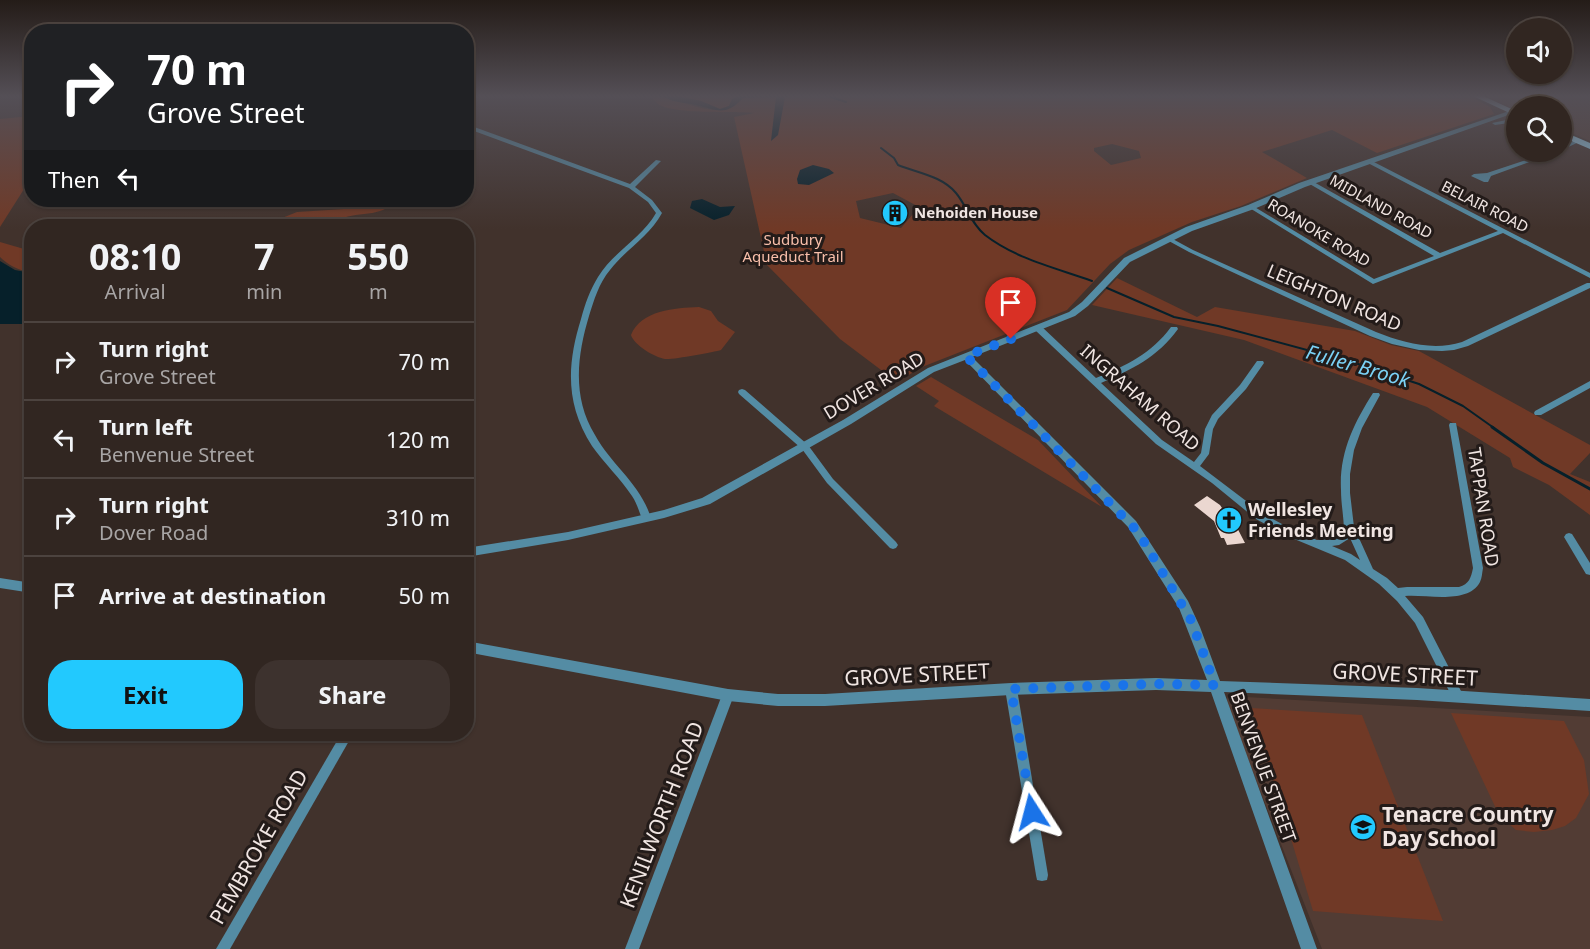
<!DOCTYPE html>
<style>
body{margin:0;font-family:"Noto Sans",sans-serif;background:#3d322e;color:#f1f3f6;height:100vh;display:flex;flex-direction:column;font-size:22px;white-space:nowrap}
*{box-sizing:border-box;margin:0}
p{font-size:20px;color:#a8a5a5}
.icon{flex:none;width:33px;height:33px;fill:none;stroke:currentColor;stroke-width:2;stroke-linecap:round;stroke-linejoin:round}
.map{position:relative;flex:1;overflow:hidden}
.drawer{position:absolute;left:24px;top:219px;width:450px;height:522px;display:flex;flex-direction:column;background:#312621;border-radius:24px;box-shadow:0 2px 4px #0004,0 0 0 2px #4c433f}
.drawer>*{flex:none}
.banner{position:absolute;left:24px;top:24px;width:450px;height:183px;border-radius:24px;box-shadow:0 2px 4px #0004,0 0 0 2px #4c433f;background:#202124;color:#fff;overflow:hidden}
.fabs{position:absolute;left:1506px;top:18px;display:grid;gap:12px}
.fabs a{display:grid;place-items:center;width:66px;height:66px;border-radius:50%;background:#312621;box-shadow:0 2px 4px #0004,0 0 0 2px #4c433f;font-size:30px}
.pin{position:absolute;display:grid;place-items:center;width:51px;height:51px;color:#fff;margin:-62px -26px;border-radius:50% 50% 50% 0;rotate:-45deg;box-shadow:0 0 6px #0007}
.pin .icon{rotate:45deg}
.me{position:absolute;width:66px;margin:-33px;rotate:351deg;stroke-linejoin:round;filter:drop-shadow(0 0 4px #0008)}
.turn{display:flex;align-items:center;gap:21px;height:126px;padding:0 24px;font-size:27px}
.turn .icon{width:78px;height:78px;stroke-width:2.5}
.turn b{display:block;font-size:42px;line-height:51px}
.then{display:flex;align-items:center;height:57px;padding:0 24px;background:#0003;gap:12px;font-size:22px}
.eta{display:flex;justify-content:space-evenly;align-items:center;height:102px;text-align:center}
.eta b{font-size:36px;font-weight:700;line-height:42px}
.primary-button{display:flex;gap:12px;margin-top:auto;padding:12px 24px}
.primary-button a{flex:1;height:69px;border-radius:24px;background:#22c9fe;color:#111;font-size:24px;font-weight:700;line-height:69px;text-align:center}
.primary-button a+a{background:#3d322e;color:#f1f3f6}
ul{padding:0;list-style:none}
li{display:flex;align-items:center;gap:18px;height:78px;padding:0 24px;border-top:2px solid #4c433f}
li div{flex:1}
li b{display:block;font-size:22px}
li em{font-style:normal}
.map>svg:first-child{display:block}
</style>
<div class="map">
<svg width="1590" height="949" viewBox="0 0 1590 949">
<rect width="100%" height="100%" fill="#41322c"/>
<g fill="#523c34">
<path d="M1485 96H1590V141L1562 129V106H1516V110Z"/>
<path d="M1228 696 1590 717V949H1322L1226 703Z"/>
</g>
<g fill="#703926" fill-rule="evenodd">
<path d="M651 96C683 96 717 126 743 98L761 96H1470L1490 107 1494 114 1377 153 1332 130 1262 152 1307 178 1241 206 1192 222 1129 250 1110 264 1067 310 922 367 897 382 840 339 767 265 734 117 754 113C736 111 669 115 657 103 654 101 653 98 651 96ZM1112 144 1139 151 1141 158 1111 165 1094 151V148ZM893 193 919 207 901 228 860 218 856 201Z"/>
<path d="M677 96H738L732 99 729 106 720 109 701 101Z"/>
<path d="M31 116V178L0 227V119Z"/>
<path d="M377 200H394C385 219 353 210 338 221V226H270L272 222 297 212 344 209Z"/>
<path d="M0 242 31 251V271C20 272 8 265 0 257Z"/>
<path d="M1117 278 1197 317 1215 307 1355 331 1391 345 1419 351 1590 445V453L1570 474 1590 482V515L1549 485 1513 467 1510 458 1427 407 1244 340 1092 305Z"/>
<path d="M699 307 711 311 718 321 735 332 721 350C714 352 672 360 665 359 654 357 634 345 631 335 641 310 675 308 699 307Z"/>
<path d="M931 377 1038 440 1102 507 934 406 939 401 916 386Z"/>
<path d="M1251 708 1362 715 1443 921 1313 911Z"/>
<path d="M1451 713 1564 721 1584 760 1589 794 1576 818 1565 826 1552 830 1534 832 1516 830 1499 815Z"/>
</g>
<g fill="#06202a">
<path d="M663 96H677L701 101 720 109 729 106 732 99 738 96H789L785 97 778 135 771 141 776 97 743 98C725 117 718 110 696 105 684 102 673 103 663 96Z"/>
<path d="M813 165 829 169 834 173 809 185 798 184 797 179 800 170Z"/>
<path d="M702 199 720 207 735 206 729 215 714 220 690 208 692 201Z"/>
<path d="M0 261 15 270 31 273V324H0Z"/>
</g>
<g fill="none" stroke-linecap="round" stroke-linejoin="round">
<g stroke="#06202a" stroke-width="2">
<path d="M828 96 846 102"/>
<path d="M881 148 894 158 898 165C918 173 942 176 956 193 967 206 971 224 985 235 1016 259 1056 268 1092 281"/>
<path d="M1107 288 1174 317 1218 326 1355 363 1419 384 1463 406 1494 428"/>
</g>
<path stroke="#06202a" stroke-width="3" d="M1492 427 1543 463 1590 489"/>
</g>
<g fill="#ebd7d0">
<path d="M893 206 904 209 891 222 883 220Z"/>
<path d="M1207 496 1220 505 1222 508 1220 510 1228 519 1232 518 1245 543 1227 545 1224 538H1221L1214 521 1194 505Z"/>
</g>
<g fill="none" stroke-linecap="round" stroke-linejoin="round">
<g fill="#548ca4" fill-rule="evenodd">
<path d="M466 124 630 184 656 160 661 161 635 187 652 200 662 213C649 237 626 249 610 270 599 283 594 300 589 316 577 356 572 397 595 435 612 466 640 483 651 518L649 521H643C639 512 637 503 632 496 620 478 604 463 592 446 565 404 567 364 581 319 585 304 590 290 598 277 613 252 641 239 656 213L648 202 629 188 466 128Z"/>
<path d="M1576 140 1581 141 1562 150V146Z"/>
<path d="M1550 152H1557L1491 176 1488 182H1484L1471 176 1474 174 1487 173Z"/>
<path d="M1366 160H1370L1590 273V278L1503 233 1373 284 1248 207 1253 206 1374 279 1434 256 1308 183V181H1312L1440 253 1498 231 1366 162Z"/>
<path d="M1169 237 1193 250 1376 332C1404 343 1433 351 1462 342L1587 283H1590V288L1468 346 1454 350 1442 351 1419 350 1392 344 1370 336 1189 252 1167 240 1166 239Z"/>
<path d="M1035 326H1041L1096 378C1126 366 1152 353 1171 327H1177L1178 329C1158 357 1131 370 1101 383L1162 440 1194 462 1201 453 1205 429 1212 415 1240 385 1257 361H1263L1264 363 1246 389 1218 419 1213 429 1209 454 1200 466 1262 513 1293 530 1317 540 1334 538 1344 532C1344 518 1341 504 1341 490 1339 453 1354 423 1373 393H1379L1380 395 1362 428 1354 450 1350 474V493L1354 527 1373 569 1387 578 1398 588 1407 587H1459C1469 584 1471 578 1473 568L1449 425 1450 423H1456L1483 568C1482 573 1482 578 1480 582 1468 605 1426 594 1405 596L1423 617 1462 693 1464 697 1462 701 1458 702 1454 701 1415 623 1397 601 1379 584 1345 560 1287 536 1256 519 1212 483 1156 444 1035 330ZM1350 538 1360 560 1351 554 1332 546 1339 545Z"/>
<path d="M1590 381V388L1541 415H1535L1534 413 1535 411Z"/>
<path d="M742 389 745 390 808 445 833 479 896 542 898 545 896 548 893 549 890 548 827 483 802 449 739 394 738 392 739 390Z"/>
<path d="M1569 533 1572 534 1590 563V575L1586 574 1564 537 1566 534Z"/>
<path d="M1011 684 1015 685 1017 689 1048 875 1047 880 1042 881 1037 880 1036 875 1005 689 1007 685Z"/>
<path d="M728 690 732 691 734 695 639 949H625L722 695 724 691Z"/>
<path d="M341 734H353L230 949H216Z"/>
</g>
<g fill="#548ca4" fill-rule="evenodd">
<path d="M1512 110 1515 112 1514 113 1305 187 1254 209 1192 231 1130 262 1088 306 1075 316 972 357 1136 521 1188 601 1200 627 1220 681 1417 688 1590 699V711L1417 700 1224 692 1317 949H1301L1211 692 1156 690 1011 695 825 706H778L728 701 466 652V641L728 689 778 694H825L1011 683 1156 678 1207 680 1179 608 1128 527 965 360 934 372 851 424 710 504 664 518 568 540 466 557V548L568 532 664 510 702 498 843 420 928 368 1069 312 1082 302 1124 258 1186 227 1248 205 1299 183Z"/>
<path d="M1516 118V122L1495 125 1492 123Z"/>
<path d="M0 578 32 583V593L0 588Z"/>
</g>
<g fill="#9adcf9" fill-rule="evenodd">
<path d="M1473 96H1483L1516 111V116Z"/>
<path d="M1562 131 1590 143V149L1562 137Z"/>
</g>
</g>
<linearGradient id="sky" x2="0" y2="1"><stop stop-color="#241c18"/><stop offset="0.42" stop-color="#544f56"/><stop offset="1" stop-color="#544f56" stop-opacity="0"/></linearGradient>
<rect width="1590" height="229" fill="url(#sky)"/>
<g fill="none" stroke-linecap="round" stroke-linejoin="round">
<path stroke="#1a73e8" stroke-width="10" stroke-dasharray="0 18" d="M1011 339 966 356 1138 532 1191 620 1215 685 1156 684 1011 689 1032 812"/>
</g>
<defs>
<symbol id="building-disc" viewBox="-11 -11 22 22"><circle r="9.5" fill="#22c9fe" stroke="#231b19"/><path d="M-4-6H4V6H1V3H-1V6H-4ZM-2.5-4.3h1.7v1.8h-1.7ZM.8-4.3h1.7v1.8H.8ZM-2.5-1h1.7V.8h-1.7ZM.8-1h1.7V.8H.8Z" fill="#111"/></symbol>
<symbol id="church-disc" viewBox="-11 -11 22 22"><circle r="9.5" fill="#22c9fe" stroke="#231b19"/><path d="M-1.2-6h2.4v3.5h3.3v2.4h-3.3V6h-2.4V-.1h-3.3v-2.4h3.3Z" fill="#111"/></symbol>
<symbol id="school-disc" viewBox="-11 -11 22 22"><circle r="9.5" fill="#22c9fe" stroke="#231b19"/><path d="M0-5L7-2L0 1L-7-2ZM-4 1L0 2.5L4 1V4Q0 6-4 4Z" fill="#111"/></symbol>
</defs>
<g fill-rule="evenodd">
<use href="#building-disc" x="880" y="198" width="30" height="30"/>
<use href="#church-disc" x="1214" y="505" width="30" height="30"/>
<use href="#school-disc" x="1348" y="812" width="30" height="30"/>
</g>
<g text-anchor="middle" stroke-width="6" stroke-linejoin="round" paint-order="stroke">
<g font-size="15" fill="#f0e5e2" stroke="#231b19">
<text transform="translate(1381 207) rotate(29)" y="5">MIDLAND ROAD</text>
<text transform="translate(1485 207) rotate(27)" y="5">BELAIR ROAD</text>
<text transform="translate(1319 233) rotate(31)" y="5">ROANOKE ROAD</text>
</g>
<g font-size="15" font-weight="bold" fill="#f0e5e2" stroke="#231b19" text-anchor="start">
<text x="914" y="218">Nehoiden House</text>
</g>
<g font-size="15" fill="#f9bfaa" stroke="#231b19">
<text x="793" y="245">Sudbury<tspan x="793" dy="17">Aqueduct Trail</tspan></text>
</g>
<g font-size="18" fill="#f0e5e2" stroke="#231b19">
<text transform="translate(1334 298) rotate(23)" y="6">LEIGHTON ROAD</text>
<text transform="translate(874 386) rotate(-31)" y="6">DOVER ROAD</text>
<text transform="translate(1140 398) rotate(41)" y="6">INGRAHAM ROAD</text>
<text transform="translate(1483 507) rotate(81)" y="6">TAPPAN ROAD</text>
<text transform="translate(1263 767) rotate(70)" y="6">BENVENUE STREET</text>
</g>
<g font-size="18" font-weight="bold" fill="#f0e5e2" stroke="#231b19" text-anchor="start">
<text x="1248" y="516">Wellesley<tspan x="1248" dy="21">Friends Meeting</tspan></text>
</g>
<g font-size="20" font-style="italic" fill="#7bd2f6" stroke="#231b19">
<text transform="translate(1358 366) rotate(16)" y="7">Fuller Brook</text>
</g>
<g font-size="21" fill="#f0e5e2" stroke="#231b19">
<text transform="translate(917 675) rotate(-3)" y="7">GROVE STREET</text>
<text transform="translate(1405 675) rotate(3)" y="7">GROVE STREET</text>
<text transform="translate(662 815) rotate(-69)" y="7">KENILWORTH ROAD</text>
<text transform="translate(259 847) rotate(-60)" y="7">PEMBROKE ROAD</text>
</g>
<g font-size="21" font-weight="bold" fill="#f0e5e2" stroke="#231b19" text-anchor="start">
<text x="1382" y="822">Tenacre Country<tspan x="1382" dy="24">Day School</tspan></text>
</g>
</g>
</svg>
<div class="fabs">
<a><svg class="icon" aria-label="sound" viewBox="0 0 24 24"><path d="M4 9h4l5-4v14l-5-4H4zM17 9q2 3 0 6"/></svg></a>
<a><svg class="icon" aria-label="search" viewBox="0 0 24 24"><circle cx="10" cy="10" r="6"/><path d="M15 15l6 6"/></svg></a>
</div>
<div class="pin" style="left:1011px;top:339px;background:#d93025"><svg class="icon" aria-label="arrive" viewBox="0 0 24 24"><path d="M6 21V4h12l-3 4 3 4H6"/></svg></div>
<svg class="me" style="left:1032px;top:812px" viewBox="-20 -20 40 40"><path d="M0-17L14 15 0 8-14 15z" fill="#1a73e8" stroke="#fff" stroke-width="4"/></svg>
<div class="banner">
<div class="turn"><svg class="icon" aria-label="right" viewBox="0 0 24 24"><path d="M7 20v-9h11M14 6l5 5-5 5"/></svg><div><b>70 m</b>Grove Street</div></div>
<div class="then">Then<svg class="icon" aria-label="left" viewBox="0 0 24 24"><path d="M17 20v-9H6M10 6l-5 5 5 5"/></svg></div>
</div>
<section class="drawer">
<div class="eta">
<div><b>08:10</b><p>Arrival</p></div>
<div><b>7</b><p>min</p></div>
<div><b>550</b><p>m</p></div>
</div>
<ul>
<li><svg class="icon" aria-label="right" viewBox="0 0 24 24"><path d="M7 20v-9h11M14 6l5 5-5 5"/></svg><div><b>Turn right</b><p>Grove Street</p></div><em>70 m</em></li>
<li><svg class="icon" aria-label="left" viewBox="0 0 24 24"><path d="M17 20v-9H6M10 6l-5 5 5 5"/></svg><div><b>Turn left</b><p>Benvenue Street</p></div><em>120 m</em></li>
<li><svg class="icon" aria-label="right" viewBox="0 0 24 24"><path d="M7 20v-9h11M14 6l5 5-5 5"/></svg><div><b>Turn right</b><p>Dover Road</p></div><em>310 m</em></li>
<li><svg class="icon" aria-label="arrive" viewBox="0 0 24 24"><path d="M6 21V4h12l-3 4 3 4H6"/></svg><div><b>Arrive at destination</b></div><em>50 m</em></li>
</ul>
<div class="primary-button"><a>Exit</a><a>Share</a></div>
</section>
</div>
